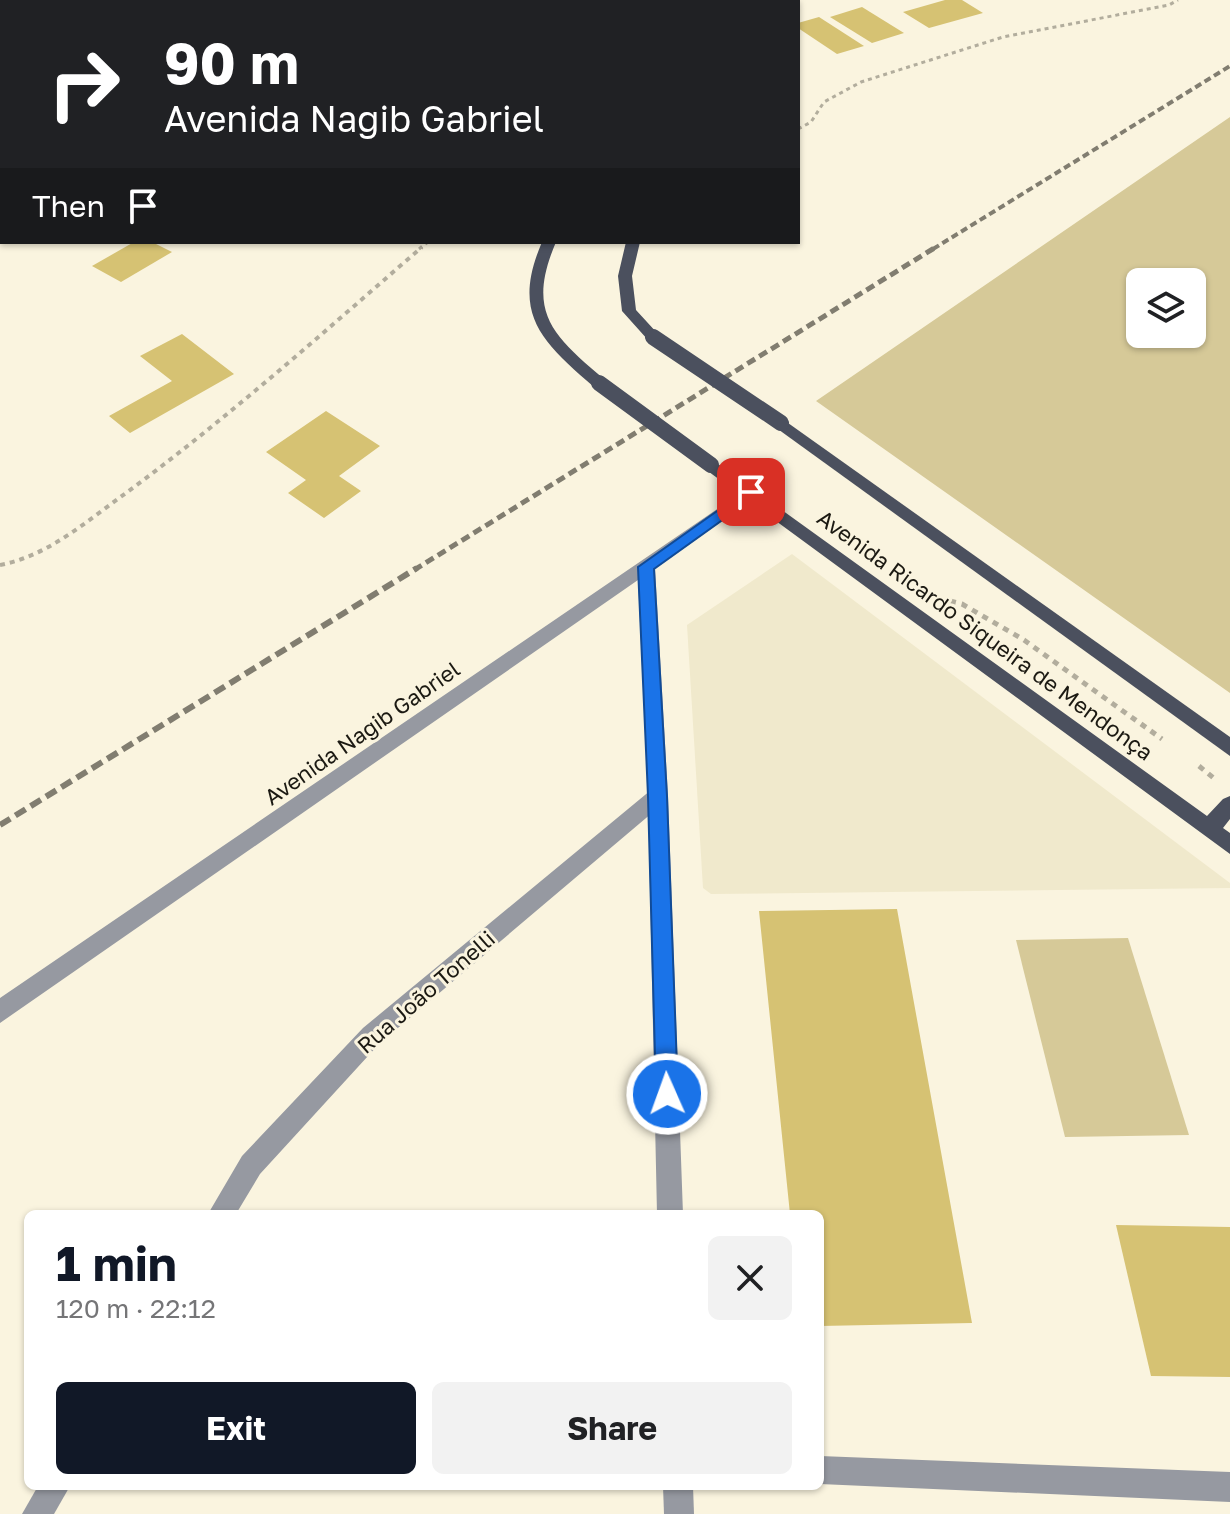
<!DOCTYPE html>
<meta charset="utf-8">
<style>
body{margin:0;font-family:"Golos Text",sans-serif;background:#f2f2f2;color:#202124;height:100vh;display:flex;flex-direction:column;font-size:30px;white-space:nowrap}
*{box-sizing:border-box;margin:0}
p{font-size:26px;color:#757577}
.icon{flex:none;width:44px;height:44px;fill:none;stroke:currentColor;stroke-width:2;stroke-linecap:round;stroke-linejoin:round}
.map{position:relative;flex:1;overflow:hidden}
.details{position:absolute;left:24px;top:1210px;width:800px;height:280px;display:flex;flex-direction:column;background:#fff;border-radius:12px;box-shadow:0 2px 6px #0004}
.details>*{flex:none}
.guide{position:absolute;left:0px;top:0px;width:800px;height:244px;box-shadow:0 2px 6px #0004;background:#202124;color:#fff;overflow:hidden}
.controls{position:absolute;left:1126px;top:268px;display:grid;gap:16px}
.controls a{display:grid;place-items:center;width:80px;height:80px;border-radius:12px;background:#fff;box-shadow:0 2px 6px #0004;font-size:40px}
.pin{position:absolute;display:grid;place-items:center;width:68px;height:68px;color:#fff;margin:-34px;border-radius:16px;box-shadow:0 4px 12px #0006}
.me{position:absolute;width:88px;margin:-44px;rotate:358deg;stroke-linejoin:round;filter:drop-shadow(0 0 6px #0008)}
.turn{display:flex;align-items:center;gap:28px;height:168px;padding:0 32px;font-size:36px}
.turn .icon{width:104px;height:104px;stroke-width:2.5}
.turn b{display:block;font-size:56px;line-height:68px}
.then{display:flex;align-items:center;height:76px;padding:0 32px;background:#0003;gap:16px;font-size:30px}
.round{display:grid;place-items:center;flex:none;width:84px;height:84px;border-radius:12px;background:#f2f2f2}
.summary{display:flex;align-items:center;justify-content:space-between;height:136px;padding:0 32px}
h1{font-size:48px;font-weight:700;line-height:60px;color:#111827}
.action{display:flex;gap:16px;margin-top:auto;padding:16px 32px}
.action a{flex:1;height:92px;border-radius:12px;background:#111827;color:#fff;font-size:32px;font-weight:700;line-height:92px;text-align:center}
.action a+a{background:#f2f2f2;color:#202124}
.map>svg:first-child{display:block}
</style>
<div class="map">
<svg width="1230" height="1514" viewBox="0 0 1230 1514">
<rect width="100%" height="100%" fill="#faf4df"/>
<path fill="#f0e9cc" d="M792 554 1230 883V888L711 894 703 888 687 625Z"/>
<g fill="#d6c998" fill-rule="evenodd">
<path d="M1230 117V693L816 401ZM1140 282H1192V334H1140Z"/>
<path d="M1128 938 1189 1135 1065 1137 1016 940Z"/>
</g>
<path fill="#98b0f4" d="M0 0H403L2 2 0 106Z"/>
<g fill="#d6c273">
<path d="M945 0H962L983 13 929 28 903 12Z"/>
<path d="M862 7 904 33 872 43 830 17Z"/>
<path d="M819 17 864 46 837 54 798 28V23Z"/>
<path d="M134 242H152L172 252 121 282 92 266Z"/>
<path d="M182 334 234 374 130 433 109 416 172 381 140 356Z"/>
<path d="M326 411 380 446 339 476 361 491 324 518 288 493 306 480 266 452Z"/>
<path d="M897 909 972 1323 820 1326V1214H790L759 911Z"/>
<path d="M1116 1225 1230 1227V1377L1151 1376Z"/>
</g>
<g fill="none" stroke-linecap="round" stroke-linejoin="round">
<g stroke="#b2ad9d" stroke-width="3" stroke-dasharray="4 4" stroke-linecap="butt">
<path d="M798 129 811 122 824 102 861 82 1003 37 1169 5 1178 0"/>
<path d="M419 249 428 242"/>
</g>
<path stroke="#b2ad9d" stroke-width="4" stroke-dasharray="5 5" stroke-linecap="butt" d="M0 565C48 556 87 521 126 493 229 417 325 331 422 247"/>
<g stroke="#b2ad9d" stroke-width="5" stroke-dasharray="6 6" stroke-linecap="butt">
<path d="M950 601 962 604 1024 640 1162 739"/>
<path d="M1199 766 1216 780"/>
</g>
<g fill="#9699a1" fill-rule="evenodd">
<path d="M658 787 665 790 668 796 665 802 379 1044 260 1174 236 1214H208L242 1156 363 1028 651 790Z"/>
<path d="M820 1456 1230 1472V1502L820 1484Z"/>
<path d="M38 1486H70L54 1514H22Z"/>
</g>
<g fill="#9699a1" fill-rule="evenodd">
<path d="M751 486 757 488 759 492 757 496 655 568 668 796 683 1214H657L648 796 638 580 0 1023V998Z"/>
<path d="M663 1486H693L694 1514H664Z"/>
</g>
<g fill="#4b505e" fill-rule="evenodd">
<path d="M564 0H574L575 2H565Z"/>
<rect x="619" y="0" width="10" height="2"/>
<path d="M542 242H556C526 312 552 335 604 379V387H594C541 341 511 314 542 242Z"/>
<path d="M626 242H640L632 276 636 310 658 334V340H648L622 311 618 276Z"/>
<path d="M781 418 1230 737V756L775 427 773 423Z"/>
<path d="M711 459 1207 816 1223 799 1230 796V819L1223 828 1230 833V854L705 469 703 465Z"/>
</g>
<path stroke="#817d70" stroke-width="4" stroke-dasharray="7 4" stroke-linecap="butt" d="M933 249 1230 66"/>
<path stroke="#817d70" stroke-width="5" stroke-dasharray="9 5" stroke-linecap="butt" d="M414 570 936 247"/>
<path stroke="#817d70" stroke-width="6" stroke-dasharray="12 6" stroke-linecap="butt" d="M0 825 417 568"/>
<g stroke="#4b505e" stroke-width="16">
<path d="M653 337 781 423"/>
<path d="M599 383 711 465"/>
</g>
</g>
<path fill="#1a73e8" stroke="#114b97" stroke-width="2" d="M751 487 759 492 756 496 654 569 667 796 678 1094 674 1102 667 1105 659 1102 656 1094 648 796 638 567Z"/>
<g text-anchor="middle" stroke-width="6" stroke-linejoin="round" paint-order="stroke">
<g font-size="22" fill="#1b1912" stroke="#faf4df">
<text transform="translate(985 635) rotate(36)" y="8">Avenida Ricardo Siqueira de Mendonça</text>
<text transform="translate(362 733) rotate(-35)" y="8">Avenida Nagib Gabriel</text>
<text transform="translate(426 992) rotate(-41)" y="8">Rua João Tonelli</text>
</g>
</g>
</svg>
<div class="controls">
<a><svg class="icon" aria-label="layers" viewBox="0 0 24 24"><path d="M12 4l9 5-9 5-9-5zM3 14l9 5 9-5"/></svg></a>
</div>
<div class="pin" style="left:751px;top:492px;background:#d93025"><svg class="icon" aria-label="arrive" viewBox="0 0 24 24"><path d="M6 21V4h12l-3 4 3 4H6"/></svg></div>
<svg class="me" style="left:667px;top:1094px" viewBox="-20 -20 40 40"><circle r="17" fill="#1a73e8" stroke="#fff" stroke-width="3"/><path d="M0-11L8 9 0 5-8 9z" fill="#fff"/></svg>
<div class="guide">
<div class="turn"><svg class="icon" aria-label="right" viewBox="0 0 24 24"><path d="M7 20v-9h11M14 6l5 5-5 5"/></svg><div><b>90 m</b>Avenida Nagib Gabriel</div></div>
<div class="then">Then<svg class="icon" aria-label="arrive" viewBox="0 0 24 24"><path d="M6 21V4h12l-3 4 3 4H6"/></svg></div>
</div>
<section class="details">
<div class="summary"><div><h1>1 min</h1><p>120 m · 22:12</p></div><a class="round"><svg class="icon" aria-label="close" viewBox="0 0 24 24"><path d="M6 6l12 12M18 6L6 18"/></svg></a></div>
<div class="action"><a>Exit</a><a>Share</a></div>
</section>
</div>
